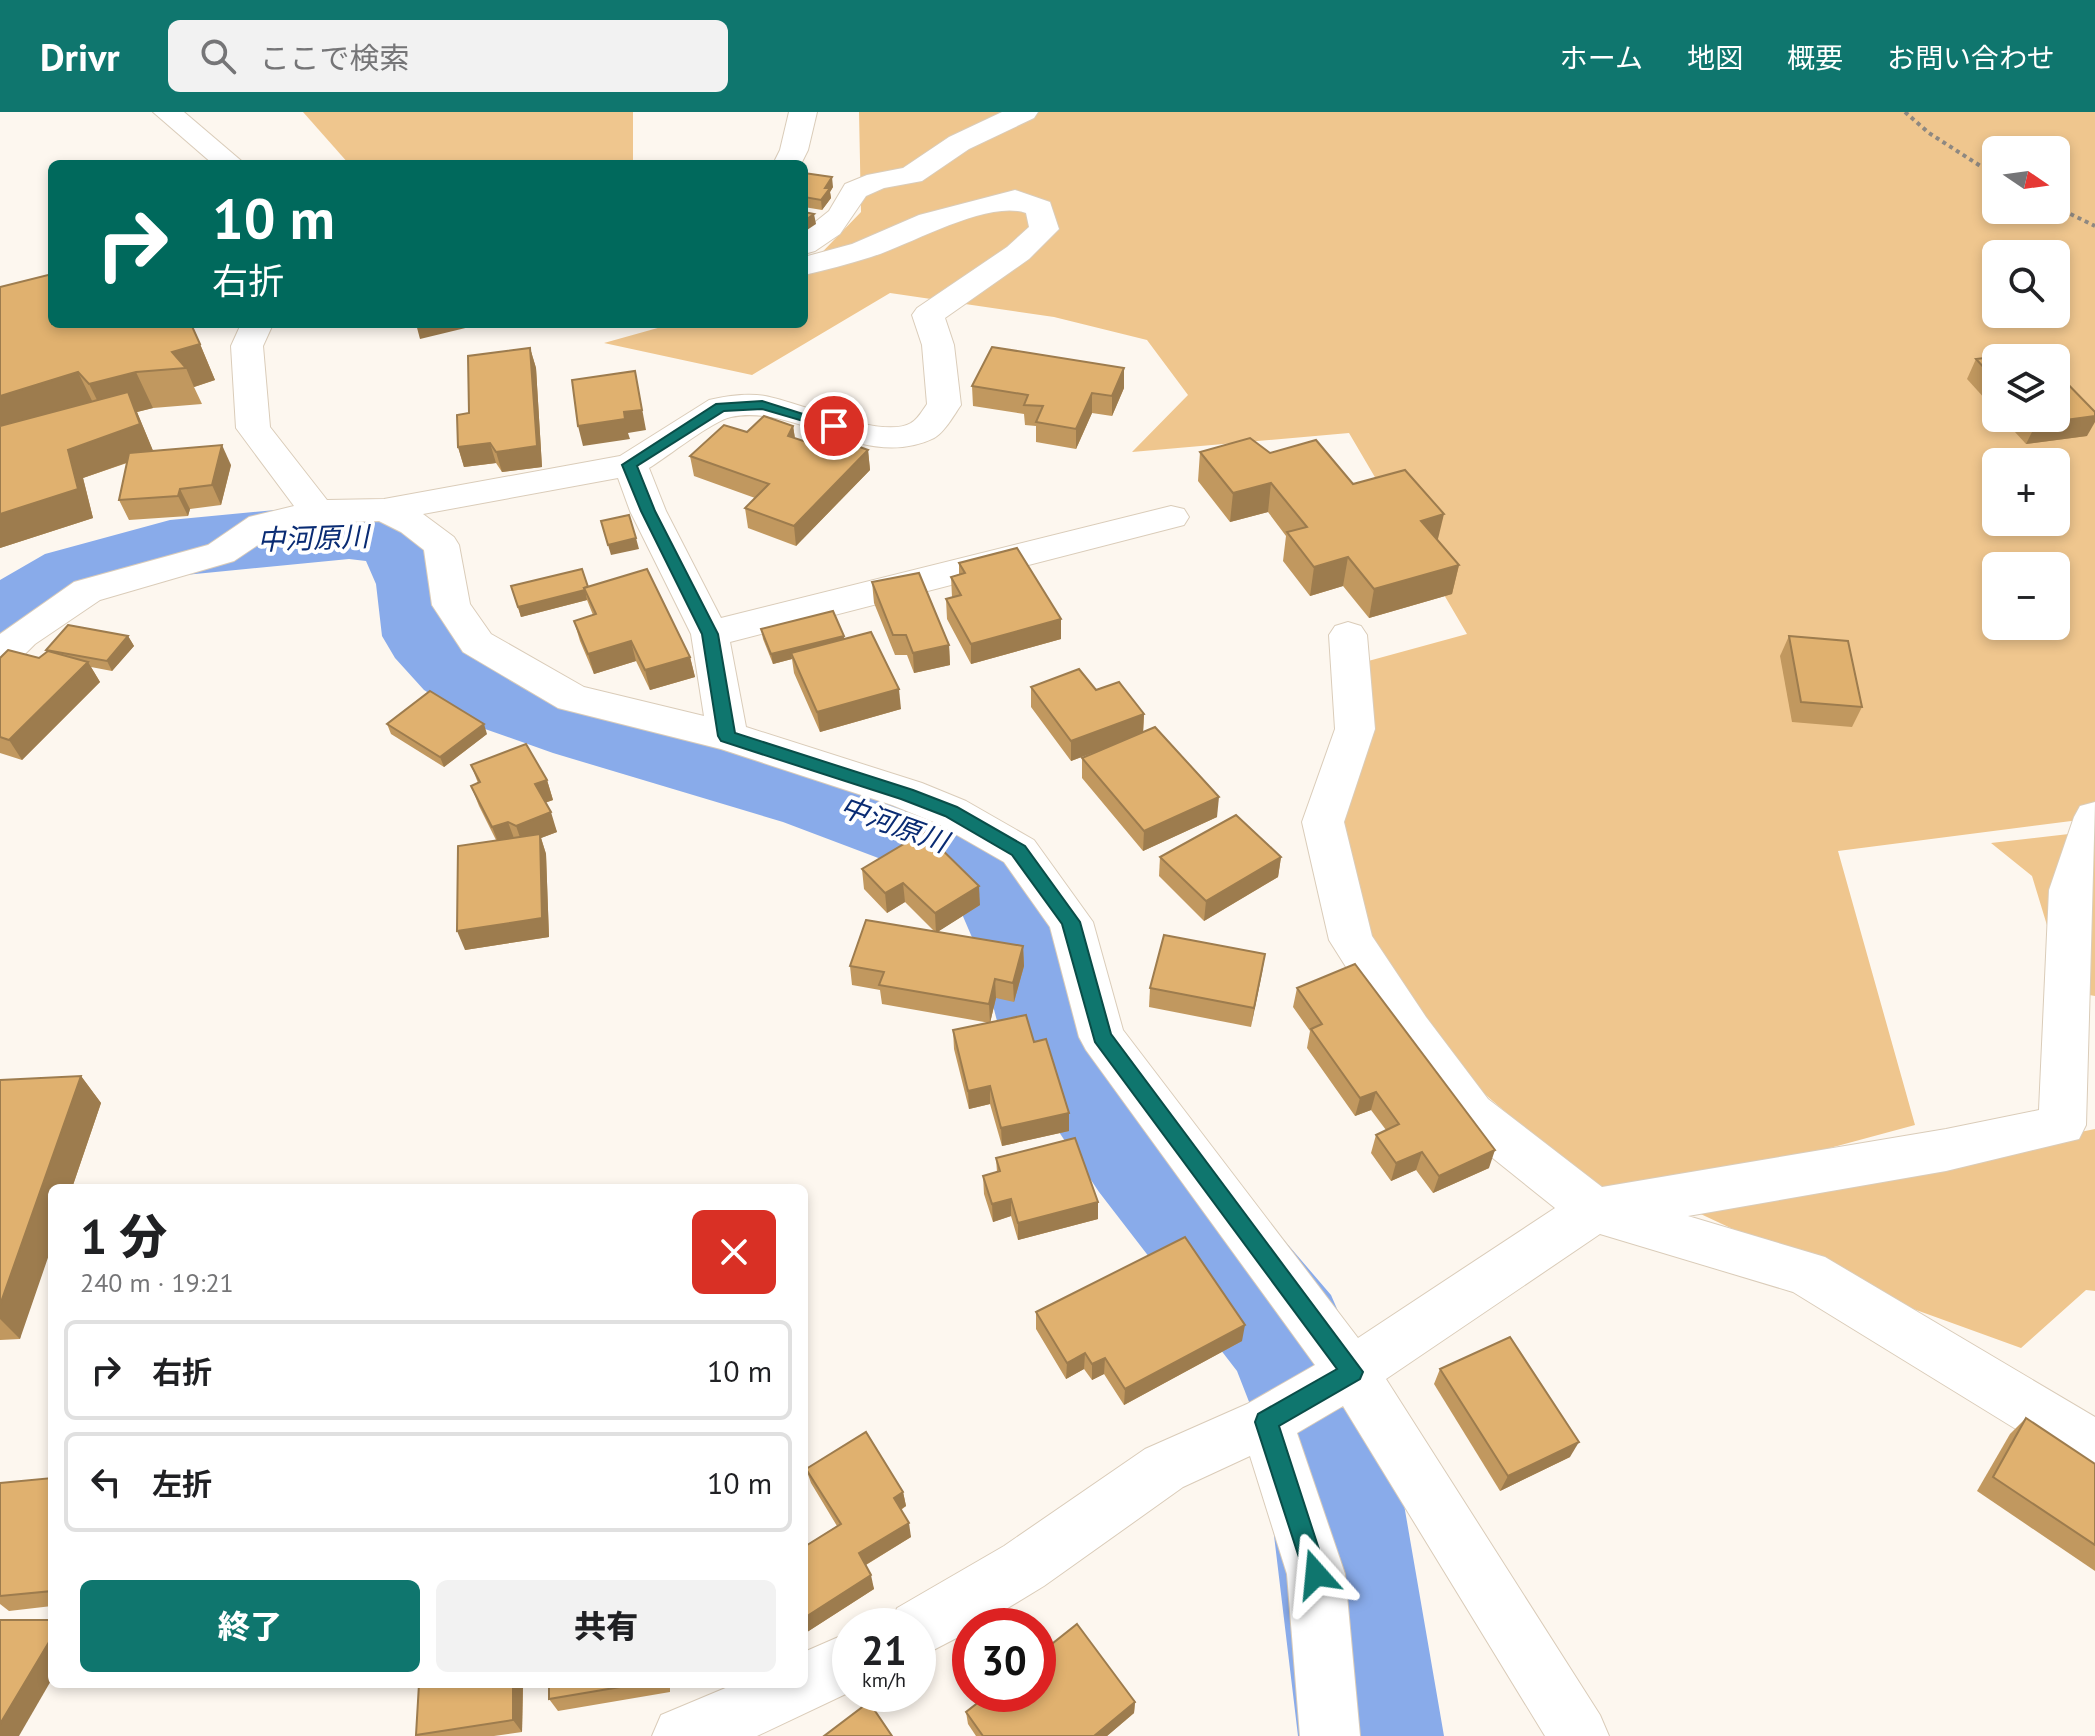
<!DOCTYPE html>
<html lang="ja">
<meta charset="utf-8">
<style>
body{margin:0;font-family:"PT Sans","Noto Sans JP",sans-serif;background:#f2f2f2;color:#202124;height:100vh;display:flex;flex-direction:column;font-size:30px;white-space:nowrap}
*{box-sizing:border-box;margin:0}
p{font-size:26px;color:#757577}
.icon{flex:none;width:44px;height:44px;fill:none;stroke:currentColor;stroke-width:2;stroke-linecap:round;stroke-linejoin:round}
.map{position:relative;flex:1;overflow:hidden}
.panel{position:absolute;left:48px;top:1072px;width:760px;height:504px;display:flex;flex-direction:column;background:#fff;border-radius:12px;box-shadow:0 4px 12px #0003}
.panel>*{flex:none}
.guide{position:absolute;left:48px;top:48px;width:760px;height:168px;border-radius:12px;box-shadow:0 4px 12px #0003;background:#00695c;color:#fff;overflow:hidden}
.needle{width:52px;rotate:103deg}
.buttons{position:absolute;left:1982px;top:24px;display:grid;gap:16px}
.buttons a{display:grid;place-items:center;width:88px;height:88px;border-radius:12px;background:#fff;box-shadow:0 4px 12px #0003;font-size:40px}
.speed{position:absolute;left:832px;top:1496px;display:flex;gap:16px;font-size:40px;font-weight:700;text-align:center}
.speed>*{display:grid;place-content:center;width:104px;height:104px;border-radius:50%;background:#fff;box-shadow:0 4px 12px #0003;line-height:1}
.speed small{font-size:20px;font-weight:400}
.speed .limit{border:12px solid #d22;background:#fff;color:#111}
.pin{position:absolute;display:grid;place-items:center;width:68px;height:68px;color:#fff;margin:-34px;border:4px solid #fff;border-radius:50%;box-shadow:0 2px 8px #0007}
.me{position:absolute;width:88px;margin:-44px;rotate:342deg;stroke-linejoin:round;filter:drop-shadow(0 0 6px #0008)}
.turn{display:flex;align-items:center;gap:28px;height:168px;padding:0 32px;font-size:36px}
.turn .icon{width:104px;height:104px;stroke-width:2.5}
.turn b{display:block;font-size:56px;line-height:68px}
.round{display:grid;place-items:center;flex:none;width:84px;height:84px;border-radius:12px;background:#f2f2f2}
.overview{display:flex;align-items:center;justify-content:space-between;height:136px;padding:0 32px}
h1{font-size:48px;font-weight:800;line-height:60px}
.primary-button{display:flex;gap:16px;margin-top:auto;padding:16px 32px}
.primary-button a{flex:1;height:92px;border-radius:12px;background:#0f766e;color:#fff;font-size:32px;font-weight:800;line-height:92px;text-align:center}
.primary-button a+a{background:#f2f2f2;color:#202124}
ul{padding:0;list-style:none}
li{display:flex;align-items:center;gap:24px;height:100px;margin:0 16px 12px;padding:0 16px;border:4px solid #e0e0e0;border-radius:12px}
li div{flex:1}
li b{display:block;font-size:30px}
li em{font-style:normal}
header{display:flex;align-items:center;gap:48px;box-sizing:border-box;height:112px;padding:0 40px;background:#0f766e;color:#fff}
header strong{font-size:38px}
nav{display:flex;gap:44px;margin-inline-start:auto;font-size:28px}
.search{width:560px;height:72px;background:#f2f2f2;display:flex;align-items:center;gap:20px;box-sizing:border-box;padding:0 28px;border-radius:12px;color:#757577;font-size:30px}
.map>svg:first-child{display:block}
</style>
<header>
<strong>Drivr</strong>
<div class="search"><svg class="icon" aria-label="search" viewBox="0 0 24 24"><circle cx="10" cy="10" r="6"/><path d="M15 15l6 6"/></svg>ここで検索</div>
<nav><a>ホーム</a><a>地図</a><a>概要</a><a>お問い合わせ</a></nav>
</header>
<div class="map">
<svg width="2095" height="1624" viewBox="0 0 2095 1624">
<rect width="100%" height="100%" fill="#fdf7ef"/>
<g fill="#efc68e" fill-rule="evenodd">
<path d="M303 0H633V52H349Z"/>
<path d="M859 0H2095V706L1838 739 1915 1013 1615 1094 1410 918 1336 764 1350 554 1467 522 1349 321 1132 340 1188 283 1147 228 1054 205 890 181 752 263 604 231 672 212H804V159L861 100ZM1996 38H2056V98H1996ZM1996 142H2056V202H1996ZM1996 246H2056V306H1996ZM1996 350H2056V410H1996ZM1996 454H2056V514H1996Z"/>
<path d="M2095 719V884L2067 879 2032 764 1991 731Z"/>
<path d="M2095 1017V1179L2086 1178 2021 1236 1872 1182 1692 1098Z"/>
</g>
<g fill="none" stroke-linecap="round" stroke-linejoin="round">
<path fill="#89abea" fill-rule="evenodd" d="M349 391 423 405 435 416 448 436 466 472 472 514 490 532 553 569 614 591 852 658 998 710 1041 751 1088 844 1108 910 1181 1008 1331 1183 1392 1323 1444 1624H1298L1262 1323 1237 1259 1099 1080 1019 960 1002 928 980 844 962 802 926 764 783 710 553 641 485 617 424 578 395 546 382 524 376 472 366 449 349 447 175 464 107 484 32 533 0 542V468L45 442 170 408Z"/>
<defs>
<g id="minor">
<path d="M153 0H184L245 52H213Z"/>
<path d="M789 0H817L808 38 801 52H773L780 38Z"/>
<path d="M1002 0H1038L1034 6 969 37 922 69 884 76 866 84 840 122 815 139 804 142V119L829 99 845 72 867 63 903 56 949 25Z"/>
<path d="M1015 78 1050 90 1059 117 1029 147 945 206 954 233 961 293C954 303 944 321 934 326 864 360 797 291 731 305 714 308 667 345 649 356L666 399 721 506 1171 394 1184 397 1189 405 1184 413 730 530 746 615 922 671 966 689 1034 728 1093 810 1123 918 1358 1226 1555 1096 1454 1015 1394 931 1329 828 1302 710 1335 617 1329 523 1335 514 1348 510 1361 514 1367 523 1375 617 1344 710 1372 824 1426 905 1488 987 1602 1075 1946 1017 2039 998 2049 778 2074 705 2080 694 2095 690 2086 1013 2079 1027 1946 1059 1688 1104 1825 1145 2095 1305V1361L2076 1354 1793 1180 1600 1122 1386 1267 1600 1603 1609 1624H1545L1343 1294 1297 1321 1345 1462 1360 1624H1300L1287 1462 1250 1344 1183 1375 1044 1474 978 1514H970V1519L918 1546V1514H890L897 1496 1004 1434 1145 1337 1247 1292 1315 1253 1086 938 1079 925 1050 815 1004 750 936 711 892 693 721 637 558 596 463 540 432 493 424 438 401 420 379 409 317 411 274 422 234 449 100 488 35 532 14 553 0 557V522L74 470 208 433 249 405 294 394 236 316 231 234 241 212H273L263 234 270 315 327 388 384 387 620 344 709 288C726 284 748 281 765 284 799 290 882 328 911 311 917 308 923 298 927 292L922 233 912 203 917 196 1007 135 1029 115 1026 101C988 87 910 133 871 145 849 152 826 158 804 163V145L852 132 919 103ZM618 366 630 399 691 522 704 604 584 575 491 522 470 492 459 433 454 425 423 402Z"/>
<path d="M850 1520V1580L757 1624H652L661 1603 735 1572H804V1540Z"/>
</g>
</defs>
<use href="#minor" stroke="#daccb9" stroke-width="2"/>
<g stroke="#8e8881" stroke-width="4" stroke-dasharray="4 4" stroke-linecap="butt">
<path d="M1905 0 1929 21 1996 64"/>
<path d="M2056 95 2095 114"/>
</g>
<use href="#minor" fill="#fff" fill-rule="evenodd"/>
</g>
<g fill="#c1985f">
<path d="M804 61 833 75 830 80 831 86 822 98 804 95Z"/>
<path d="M52 162 200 232 215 268 194 275 202 292 153 296 137 300 153 339 231 353 221 393 190 397 188 404 129 408 119 388 127 351 83 366 93 406 0 436Z"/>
<path d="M530 236 536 256 542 355 502 360 496 351 464 355 458 335 469 301Z"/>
<path d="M1996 246V299L1967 267 1976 247Z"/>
<path d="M1124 256V276L1112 304 1092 301 1076 337 1036 330V314L1025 313 1024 302 973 294 972 274Z"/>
<path d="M2002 306H2056L2087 324 2026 332Z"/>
<path d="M793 314 795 326 819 334 868 338 870 358 796 434 748 416 745 396 755 386 694 364 690 344 747 320Z"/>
<path d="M1200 340 1270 341 1353 372 1438 428 1459 453 1452 482 1369 506 1343 474 1310 484 1283 449 1286 424 1268 400 1230 410 1198 369Z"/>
<path d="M959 451 1061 507V527L971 552 947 507 946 487 952 485 951 465 959 462Z"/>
<path d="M872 470 949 533 950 553 914 561 907 543H895L874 491Z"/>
<path d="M511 474 588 475 690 545 695 565 650 578 636 549 594 562 580 529 574 509 593 503 587 488 521 505Z"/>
<path d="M761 517 844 527 901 597 820 620 794 561 792 547 773 552 763 527Z"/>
<path d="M128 524 134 534 112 559 91 555 100 570 22 648 0 641V546H39L47 539 46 538Z"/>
<path d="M1789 524 1862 595 1852 615 1792 610 1780 544Z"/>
<path d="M1031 575 1096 578 1144 602 1143 620 1217 705 1143 739 1082 666V646L1115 632 1071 649 1031 595Z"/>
<path d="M387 612 487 622 444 655 391 622Z"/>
<path d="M471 653 547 668 553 688 545 691 557 720 541 726 546 742 549 825 465 838 496 728 479 694 471 674 478 671Z"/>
<path d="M1160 745H1281L1278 765 1204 809 1159 764Z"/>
<path d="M862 757 980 793 937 820 1023 834 1024 854 1014 890 996 886 990 911 882 892 880 878 852 873 850 854 935 820 905 790 887 801 864 777Z"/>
<path d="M1265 842 1251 915 1149 895 1150 876Z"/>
<path d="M1297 876 1489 1056 1433 1081 1416 1058 1391 1069 1371 1041 1376 1023 1386 1018 1371 998 1355 1004 1307 936 1310 919 1293 895Z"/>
<path d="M953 918 1034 930 1069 1019 1002 1034 990 992 969 997 954 937Z"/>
<path d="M81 964 101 991 72 1076H52L20 1227 0 1228V968Z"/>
<path d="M996 1046 1098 1107 1018 1128 1011 1104 993 1110 984 1082 983 1064 997 1060Z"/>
<path d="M1036 1200 1242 1229 1124 1293 1104 1262 1092 1268 1084 1257 1066 1267 1036 1217Z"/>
<path d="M1440 1257 1570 1345 1500 1379 1434 1272Z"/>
<path d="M2026 1306 2095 1352V1459L1977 1379 2010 1322Z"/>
<path d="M806 1357 903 1380 906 1394 901 1398 911 1425 866 1453 874 1477 804 1522V1435L837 1414 811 1371Z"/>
<path d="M52 1366V1494L9 1499 0 1492V1484Z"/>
<path d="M419 1572H523L522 1620 494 1624H417L416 1623Z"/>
<path d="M549 1572H670V1580L558 1599 549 1587Z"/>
<path d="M1135 1590 1134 1601 1107 1624H976L968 1612 966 1600Z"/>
</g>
<g fill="#9d7c4e">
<path d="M832 65 833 75 830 80 831 86 822 98 821 88 825 76Z"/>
<path d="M814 102 816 112 804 120V109Z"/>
<path d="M416 212H482L420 227Z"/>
<path d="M200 232 215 268 194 275 186 256 172 240Z"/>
<path d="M530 236 536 256 542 355 502 360 496 340Z"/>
<path d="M1124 256V276L1112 304V284Z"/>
<path d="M635 259 646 318 628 321 630 327 583 334 578 314 624 300Z"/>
<path d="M78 260 96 297 0 326V284Z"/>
<path d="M136 260 153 296 137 300 154 341 83 366 93 406 0 436V402L68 338 107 308 89 272Z"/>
<path d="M1092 281V301L1076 337V317Z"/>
<path d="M2095 304V310L2087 324 2026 332 2036 312Z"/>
<path d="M793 314 796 334 788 324Z"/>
<path d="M490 331 496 351 464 355 458 335Z"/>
<path d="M222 333 231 353 221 393 212 373Z"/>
<path d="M868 338 870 358 796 434 794 414Z"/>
<path d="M1271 371 1268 400 1230 410 1233 381Z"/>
<path d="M180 377 190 397 188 404 178 384Z"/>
<path d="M1444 402 1437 431 1421 409Z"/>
<path d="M636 426 639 437 611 443 608 433Z"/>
<path d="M1348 445 1343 474 1310 484 1314 455Z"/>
<path d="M1459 453 1452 482 1369 506 1374 477Z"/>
<path d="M585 478 587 488 521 505 518 495Z"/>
<path d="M1061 507V527L971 552V532Z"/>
<path d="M128 524 134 534 112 559 107 549Z"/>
<path d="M844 524 845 534 791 541 792 547 773 552 771 542Z"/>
<path d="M631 529 636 549 594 562 588 542Z"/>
<path d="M949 533 950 553 914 561 913 541Z"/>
<path d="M690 545 695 565 650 578 645 558Z"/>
<path d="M88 550 100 570 22 648 9 628Z"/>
<path d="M899 577 901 597 820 620 817 600Z"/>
<path d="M1144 602 1143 622 1071 649V629Z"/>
<path d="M484 612 487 622 444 655 440 645Z"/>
<path d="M547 668 553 688 541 692 535 672Z"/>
<path d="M1219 685 1217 705 1143 739 1144 719Z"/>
<path d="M551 700 557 720 541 726 546 742 549 825 465 838 457 819 523 734 516 714Z"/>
<path d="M508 710 515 729 500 735 492 715Z"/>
<path d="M1281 745 1278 765 1204 809 1206 789Z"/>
<path d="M903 771 905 790 887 801 885 781Z"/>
<path d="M979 774 980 793 936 821 935 801Z"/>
<path d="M1023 834 1024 854 1014 890 1013 871Z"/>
<path d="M1265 842 1262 861 1251 915 1254 896Z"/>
<path d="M995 867 996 886 990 911 989 892Z"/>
<path d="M81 964 101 991 72 1076H52V1134L20 1227 0 1207V1193Z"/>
<path d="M990 974V992L969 997 968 979Z"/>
<path d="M1376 980 1371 998 1355 1004 1360 986Z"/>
<path d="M1069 1001V1019L1002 1034 1001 1016Z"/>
<path d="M1495 1038 1489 1056 1433 1081 1439 1064Z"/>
<path d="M1422 1040 1416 1058 1391 1069 1396 1051Z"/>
<path d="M1011 1087V1104L993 1110 992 1092Z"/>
<path d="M1098 1090V1107L1018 1128V1111Z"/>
<path d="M1245 1213 1242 1229 1124 1293 1125 1277Z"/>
<path d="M1085 1241 1084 1257 1066 1267 1067 1251Z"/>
<path d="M1105 1246 1104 1262 1092 1268V1252Z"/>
<path d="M1579 1330 1570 1345 1500 1379 1508 1364Z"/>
<path d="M903 1380 906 1394 896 1400 894 1386Z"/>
<path d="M909 1411 911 1425 862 1455 859 1441Z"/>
<path d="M871 1463 874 1477 804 1522V1506Z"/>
<path d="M52 1525V1567L19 1624H0V1612Z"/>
<path d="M513 1572H523L522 1620 513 1608Z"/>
<path d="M1135 1590 1134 1601 1107 1624H1094Z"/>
</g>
<g fill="#e0b16f" stroke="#9d7c4e" stroke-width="2">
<path d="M804 61 832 65 825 76H830L821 88 804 85Z"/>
<path d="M804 100 814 102 804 109Z"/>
<path d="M52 162V212H191L200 232 172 240 186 256 136 260 89 272 78 260 0 284V175Z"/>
<path d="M992 235 1124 256 1112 284 1092 281 1076 317 1036 310 1043 294 1024 293 1028 283 972 274Z"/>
<path d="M530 236 537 334 496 340 490 331 458 335 457 303 469 301 468 244Z"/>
<path d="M2037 240 2043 246H1996V269L1976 247Z"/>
<path d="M635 259 642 298 624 300 625 307 578 314 572 268Z"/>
<path d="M2056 260 2095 300V304L2036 312 2030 306H2056Z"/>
<path d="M128 280 140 312 68 338 78 377 0 402V314Z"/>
<path d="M764 304 793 314 788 324 819 334 829 324 868 338 794 414 745 396 769 372 690 344 724 313 747 320Z"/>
<path d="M1250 326 1270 341 1316 328 1353 372 1405 358 1444 402 1421 409 1459 453 1374 477 1348 445 1314 455 1287 420 1307 415 1271 371 1233 381 1200 340Z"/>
<path d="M222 333 212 373 180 377 178 384 119 388 129 341Z"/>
<path d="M629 403 636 426 608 433 601 409Z"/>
<path d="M1017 436 1061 507 971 532 946 487 961 483 951 465 965 461 959 451Z"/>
<path d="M582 457 588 475 584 476 585 478 518 495 511 474Z"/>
<path d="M647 457 690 545 645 558 631 529 588 542 574 509 596 502 584 476Z"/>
<path d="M919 461 949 533 913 541 906 523H893L872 470Z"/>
<path d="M833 499 844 524 771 542 761 517Z"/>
<path d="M68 513 128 524 107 549 46 538Z"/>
<path d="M871 520 899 577 817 600 791 541Z"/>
<path d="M1789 524 1848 529 1862 595 1801 590Z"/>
<path d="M8 538 39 546 48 539 88 550 9 628 0 625V546Z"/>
<path d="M1079 557 1096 578 1119 570 1144 602 1071 629 1031 575Z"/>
<path d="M430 579 484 612 440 645 387 612Z"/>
<path d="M1155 615 1219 685 1144 719 1082 646Z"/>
<path d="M526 632 547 668 535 672 551 700 516 714 508 710 492 715 471 674 480 670 471 653Z"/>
<path d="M1236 703 1281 745 1206 789 1160 745Z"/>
<path d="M924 720 979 774 935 801 903 771 885 781 862 757Z"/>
<path d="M540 722 542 806 457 819 458 734Z"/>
<path d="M866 808 1023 834 1013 871 995 867 989 892 879 873 884 860 850 854Z"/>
<path d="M1164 823 1265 842 1254 896 1150 876Z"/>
<path d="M1355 852 1495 1038 1439 1064 1422 1040 1396 1051 1376 1023 1399 1012 1376 980 1360 986 1311 917 1322 912 1297 876Z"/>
<path d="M1026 903 1034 930 1046 927 1069 1001 1001 1016 990 974 968 979 953 918Z"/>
<path d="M81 964 0 1193V968Z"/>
<path d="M1075 1026 1098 1090 1018 1111 1011 1087 992 1092 983 1064 1000 1059 996 1046Z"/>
<path d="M1185 1125 1245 1213 1125 1277 1105 1246 1092 1252 1085 1241 1067 1251 1036 1200Z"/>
<path d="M1510 1225 1579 1330 1508 1364 1440 1257Z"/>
<path d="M2026 1306 2095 1352V1433L1993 1365Z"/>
<path d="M866 1320 903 1380 894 1386 909 1411 859 1441 871 1463 804 1506V1435L841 1412 806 1357Z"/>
<path d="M52 1366V1479L0 1484V1371Z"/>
<path d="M0 1508H52V1525L0 1612Z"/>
<path d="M1077 1512 1135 1590 1094 1624H983L966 1600 989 1582H1038V1543Z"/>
<path d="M419 1572H513V1608L416 1623Z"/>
<path d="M549 1572H638L549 1587Z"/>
<path d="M869 1590 892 1624H824Z"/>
</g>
<path fill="#0f766e" stroke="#0a4d48" stroke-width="2" d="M762 289 841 314 834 318 762 297 724 299 637 354 655 399 718 522 735 621 913 678 957 695 1025 734 1080 810 1111 922 1363 1260 1360 1267 1279 1314 1327 1462 1324 1470 1316 1474 1307 1470 1255 1310 1258 1302 1337 1257 1095 930 1062 812 1012 743 945 704 901 687 721 629 718 624 702 522 641 399 622 353 716 292Z"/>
<g text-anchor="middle" stroke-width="8" stroke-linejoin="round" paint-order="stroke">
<g font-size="28" font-style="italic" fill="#092b73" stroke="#fff">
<text transform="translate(313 426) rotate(-2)" y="10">中河原川</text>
<text transform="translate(894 712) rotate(20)" y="10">中河原川</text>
</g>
</g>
</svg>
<div class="buttons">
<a><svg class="needle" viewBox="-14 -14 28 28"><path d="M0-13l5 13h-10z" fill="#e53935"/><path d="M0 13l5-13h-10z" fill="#757577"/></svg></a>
<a><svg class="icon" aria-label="search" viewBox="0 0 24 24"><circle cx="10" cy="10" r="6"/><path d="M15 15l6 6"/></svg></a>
<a><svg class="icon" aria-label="layers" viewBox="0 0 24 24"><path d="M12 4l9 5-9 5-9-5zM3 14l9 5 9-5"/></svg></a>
<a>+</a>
<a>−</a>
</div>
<div class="speed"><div>21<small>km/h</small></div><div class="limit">30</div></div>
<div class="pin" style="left:834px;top:314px;background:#d93025"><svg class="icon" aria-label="arrive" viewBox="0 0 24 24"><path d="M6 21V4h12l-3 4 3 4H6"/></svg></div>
<svg class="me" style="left:1316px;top:1462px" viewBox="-20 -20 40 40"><path d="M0-17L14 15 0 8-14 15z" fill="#0f766e" stroke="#fff" stroke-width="4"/></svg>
<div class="guide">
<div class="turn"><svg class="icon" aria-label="right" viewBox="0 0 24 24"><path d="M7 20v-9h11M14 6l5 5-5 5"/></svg><div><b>10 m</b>右折</div></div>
</div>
<section class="panel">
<div class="overview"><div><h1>1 分</h1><p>240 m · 19:21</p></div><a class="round" style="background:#d93025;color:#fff"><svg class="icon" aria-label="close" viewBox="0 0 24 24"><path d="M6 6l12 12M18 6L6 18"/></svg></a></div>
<ul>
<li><svg class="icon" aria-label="right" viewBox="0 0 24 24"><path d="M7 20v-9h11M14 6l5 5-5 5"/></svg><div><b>右折</b></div><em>10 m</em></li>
<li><svg class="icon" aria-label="left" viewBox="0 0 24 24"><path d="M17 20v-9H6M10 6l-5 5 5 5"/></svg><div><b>左折</b></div><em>10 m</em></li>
</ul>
<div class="primary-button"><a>終了</a><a>共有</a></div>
</section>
</div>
